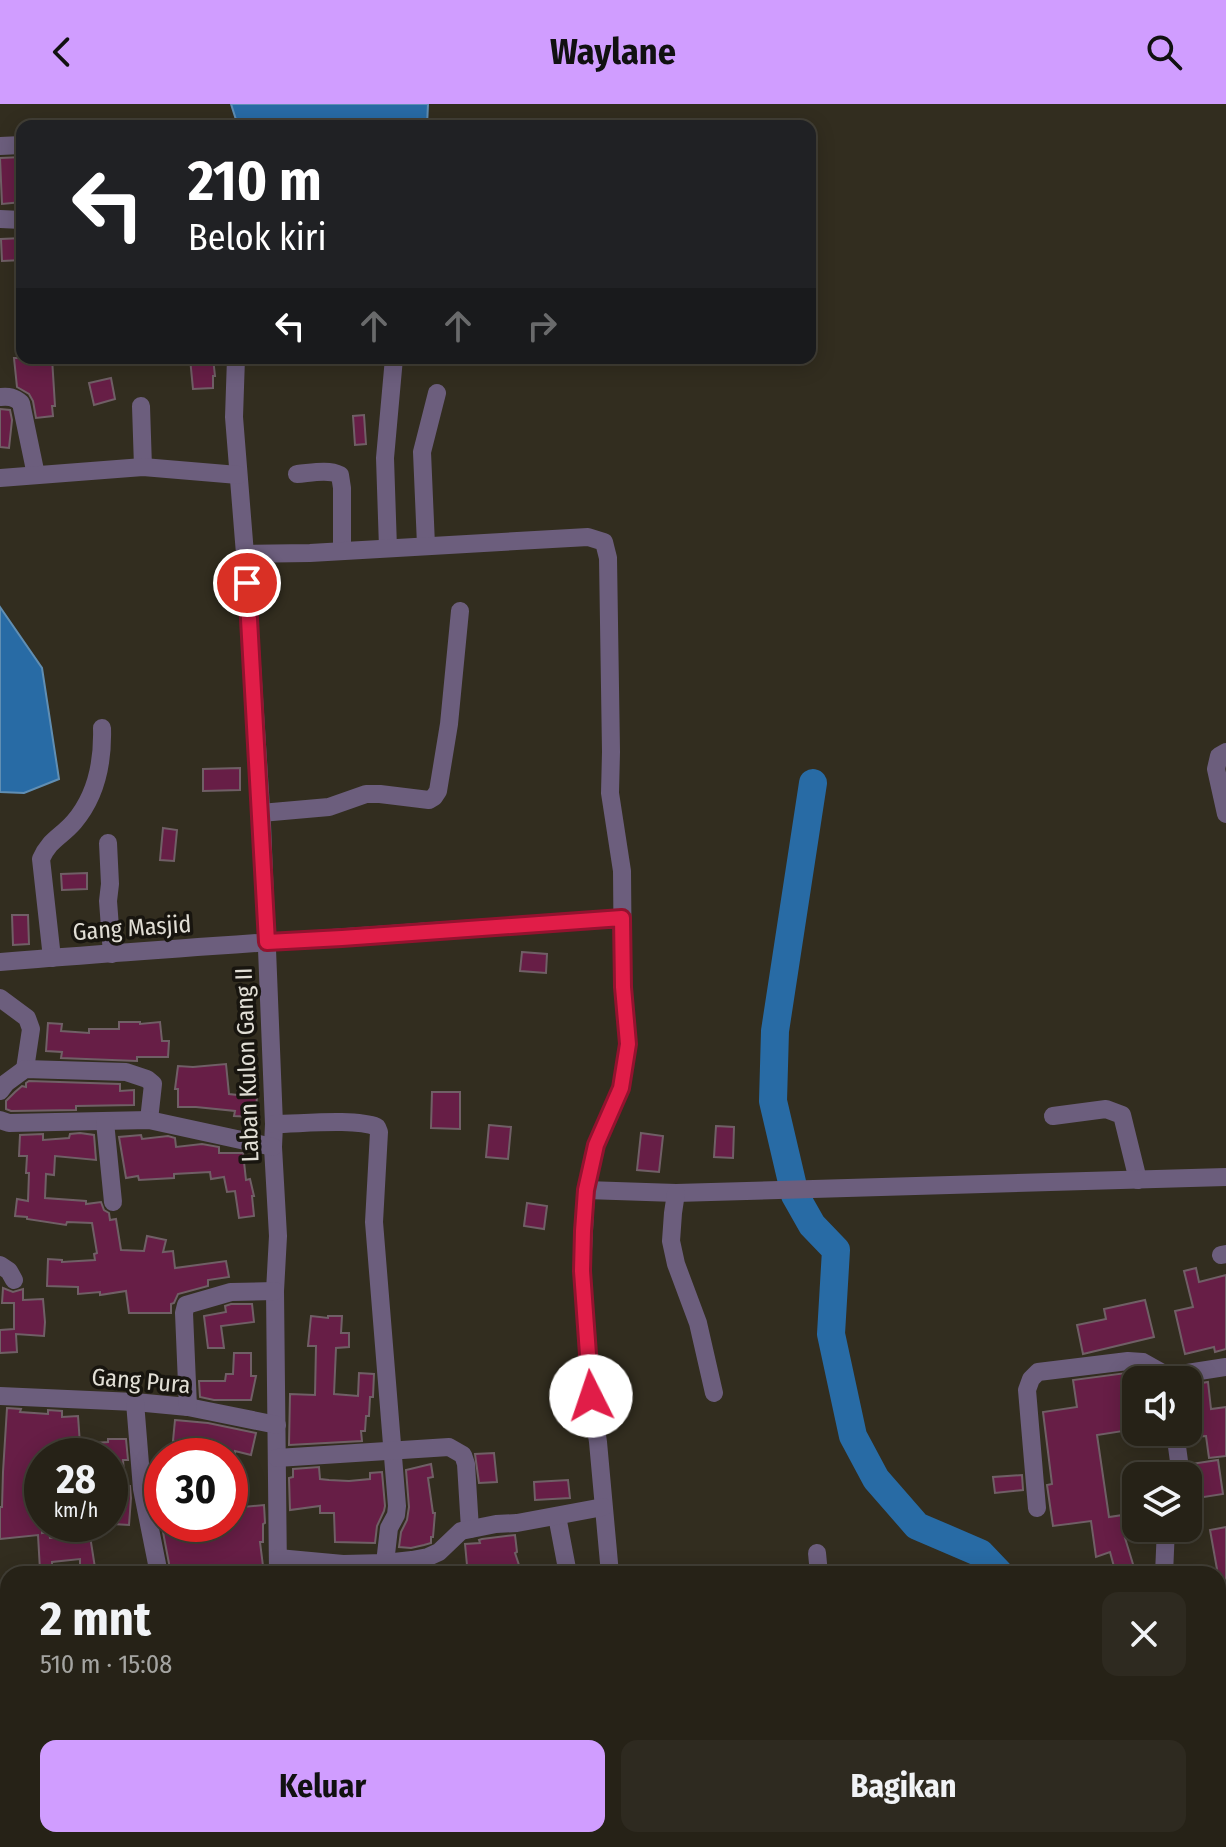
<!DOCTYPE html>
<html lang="id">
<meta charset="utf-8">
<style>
body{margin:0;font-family:"Fira Sans Condensed",sans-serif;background:#2e2a20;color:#f1f3f6;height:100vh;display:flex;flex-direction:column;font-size:30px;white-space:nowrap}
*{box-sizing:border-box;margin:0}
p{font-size:26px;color:#a4a4a1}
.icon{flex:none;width:44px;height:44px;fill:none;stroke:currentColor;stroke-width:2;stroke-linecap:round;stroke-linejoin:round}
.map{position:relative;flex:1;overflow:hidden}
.details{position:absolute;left:0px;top:1462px;width:1226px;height:282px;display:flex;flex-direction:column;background:#262217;border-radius:24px 24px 0 0;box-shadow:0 4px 20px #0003,0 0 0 2px #423f36}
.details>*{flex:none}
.guide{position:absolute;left:16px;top:16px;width:800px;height:244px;border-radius:16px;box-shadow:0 4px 20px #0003,0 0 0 2px #423f36;background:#202124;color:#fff;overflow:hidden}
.buttons{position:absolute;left:1122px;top:1262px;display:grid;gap:16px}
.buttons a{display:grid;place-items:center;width:80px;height:80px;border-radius:16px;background:#262217;box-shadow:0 4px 20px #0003,0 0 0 2px #423f36;font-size:40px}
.speed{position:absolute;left:24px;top:1334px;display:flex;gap:16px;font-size:40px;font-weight:700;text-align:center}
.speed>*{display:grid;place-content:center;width:104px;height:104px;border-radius:50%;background:#262217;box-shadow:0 4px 20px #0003,0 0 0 2px #423f36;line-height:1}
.speed small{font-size:20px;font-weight:400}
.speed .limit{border:12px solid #d22;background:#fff;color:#111}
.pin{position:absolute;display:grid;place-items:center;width:68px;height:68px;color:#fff;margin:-34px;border:4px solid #fff;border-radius:50%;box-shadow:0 2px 8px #0007}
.me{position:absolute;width:88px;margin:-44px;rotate:356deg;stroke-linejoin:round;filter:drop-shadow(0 0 6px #0008)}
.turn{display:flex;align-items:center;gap:28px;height:168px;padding:0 40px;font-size:36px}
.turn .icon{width:104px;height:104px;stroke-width:2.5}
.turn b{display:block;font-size:56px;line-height:68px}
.lanes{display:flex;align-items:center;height:76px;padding:0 40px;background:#0003;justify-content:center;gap:40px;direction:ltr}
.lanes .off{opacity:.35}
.round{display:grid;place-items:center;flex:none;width:84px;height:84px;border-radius:16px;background:#2e2a20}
.head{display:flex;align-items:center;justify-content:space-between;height:136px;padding:0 40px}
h1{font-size:48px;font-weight:700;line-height:60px}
.button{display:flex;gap:16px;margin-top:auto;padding:16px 40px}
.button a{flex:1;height:92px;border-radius:16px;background:#d09dff;color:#111;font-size:32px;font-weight:700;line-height:92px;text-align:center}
.button a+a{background:#2e2a20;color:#f1f3f6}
header{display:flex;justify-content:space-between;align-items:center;height:104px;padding:0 40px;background:#d09dff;color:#111;font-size:36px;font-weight:700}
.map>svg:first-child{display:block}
</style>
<header><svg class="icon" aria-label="back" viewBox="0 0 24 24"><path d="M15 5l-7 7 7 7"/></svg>Waylane<svg class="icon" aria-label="search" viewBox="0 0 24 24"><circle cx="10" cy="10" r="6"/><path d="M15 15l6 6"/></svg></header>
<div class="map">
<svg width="1226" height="1743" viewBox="0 0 1226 1743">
<rect width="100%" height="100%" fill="#322d1f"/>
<g fill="#286ba5" stroke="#608eb3" stroke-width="2">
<path d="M231 0H428L427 22H238Z"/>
<path d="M0 503 42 564 59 675 24 689 0 688Z"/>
</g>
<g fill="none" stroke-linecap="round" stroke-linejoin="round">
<g stroke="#286ba5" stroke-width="28">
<path d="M813 679 775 927 773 997 795 1091 812 1121 836 1146 831 1230 853 1332 876 1375 917 1422 980 1449 1000 1470"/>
<path d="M1123 1736 1124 1738 1130 1736"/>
<path d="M1200 1736 1205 1743"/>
</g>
</g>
<g fill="#671e46" stroke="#705f66" stroke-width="2">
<path d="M22 53V98L2 100 0 54Z"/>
<path d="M22 134V156L2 157 1 135Z"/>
<path d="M14 254H52L55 302H52L53 312 36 314 33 297 29 290 17 283Z"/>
<path d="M190 254H213L215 272H213V284L193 285Z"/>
<path d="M111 274 115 295 94 301 89 279Z"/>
<path d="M0 305 10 306 12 316 9 344 0 343Z"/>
<path d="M364 311 366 340 355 341 353 312Z"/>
<path d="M240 664V686L203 687V665Z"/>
<path d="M163 724 177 726 174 757 160 756Z"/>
<path d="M87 769V785L62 786 61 770Z"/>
<path d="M12 811H28L29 840 13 841Z"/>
<path d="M522 848 547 850 546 869 520 867Z"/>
<path d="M119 918H140V920L160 918 162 937H169L168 953H137V957L61 954 62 948 46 947 48 919 62 920 61 927 89 929V925H119Z"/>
<path d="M226 960 229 990 257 993 255 1013 234 1012 235 1007 196 1003H178V985H175L178 962 193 963Z"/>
<path d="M29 977 120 980V987L134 986V1001L76 1002V1006L11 1007 6 1005V997L15 988 22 982 26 983V979Z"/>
<path d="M432 988H460V1025L431 1024Z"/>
<path d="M489 1021 511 1023 508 1055 486 1053Z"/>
<path d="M716 1022 734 1023 733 1054 714 1053Z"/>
<path d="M80 1029 94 1031 96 1056 55 1052 54 1071 46 1070 45 1094 86 1097V1100L101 1098 104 1106 109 1109 110 1116 116 1115 121 1146 144 1147 147 1132 166 1136 163 1148 173 1147 175 1164 226 1157 229 1173 208 1176V1182L178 1190 174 1199 171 1200V1209H129L126 1187 100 1191V1188L78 1190V1183L47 1182 48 1155 62 1156V1158L95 1156 94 1150 97 1149 92 1119 67 1118 66 1121 27 1115V1113L15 1112 17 1095 28 1097 29 1069H26L27 1052H19L20 1031 43 1030V1036L69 1034 70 1030Z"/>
<path d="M641 1029 663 1032 659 1068 637 1066Z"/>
<path d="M141 1031 142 1035 168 1032 175 1034 176 1043 202 1040 219 1043V1049H243L246 1076 250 1075 254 1092H252L254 1112 239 1114 235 1087 227 1088 224 1073 211 1075 210 1068 174 1070V1074L139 1076 138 1072 126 1074 119 1033Z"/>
<path d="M527 1099 547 1102 544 1125 524 1122Z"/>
<path d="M1196 1164 1199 1178 1226 1171V1245L1215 1248 1214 1243 1185 1250 1175 1207 1193 1203 1184 1167Z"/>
<path d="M3 1184 13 1188 23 1185V1196L43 1195 45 1218 44 1232 16 1230 17 1248 0 1249V1226L14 1225V1199H2Z"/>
<path d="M1145 1196 1154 1233 1083 1250 1077 1221 1106 1215 1104 1205Z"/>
<path d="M231 1200H252L254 1218 221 1222 224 1244H208L204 1212 226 1208 225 1202Z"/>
<path d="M311 1212 328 1214V1212H342L341 1229H349V1243L336 1244 334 1290 358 1292 359 1269 374 1270 373 1293H370L369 1312H366L365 1327H361L362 1337 289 1341 290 1290 315 1291 316 1242H308Z"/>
<path d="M234 1249H251V1272H256L251 1296H214L200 1293 199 1277H225L226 1270H233Z"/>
<path d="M1126 1269 1128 1281 1136 1280V1325L1097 1331 1109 1413 1136 1409V1433L1125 1434 1136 1470H1116L1110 1448 1096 1453 1091 1417 1053 1422 1047 1381 1052 1380 1043 1308 1077 1303 1073 1276Z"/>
<path d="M1208 1278 1211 1305 1226 1303V1352L1209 1354 1206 1332 1188 1333V1317H1191L1188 1281Z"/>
<path d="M7 1304 21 1305 20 1308 48 1310V1306L62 1307V1313L78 1312 80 1340 108 1338V1335H126L128 1356H123L125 1382H130L131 1394 129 1421 113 1420 115 1394 111 1393V1352H42V1356H36L35 1387H42V1429L49 1428 50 1434 66 1433V1436L90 1432 96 1470H80V1455L52 1458V1465L40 1466 38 1431 0 1435V1403H2L3 1368Z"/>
<path d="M175 1316 208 1319 256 1329 251 1351 235 1347V1352H195L194 1348 188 1347 189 1339 173 1337Z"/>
<path d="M494 1349 497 1378 479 1379 475 1350Z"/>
<path d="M1218 1356 1223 1390 1197 1394 1201 1423 1188 1424V1382L1192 1376 1191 1360Z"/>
<path d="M431 1360 433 1373 428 1374 433 1409H435L433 1433H431V1439L424 1441 411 1444 399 1443 401 1428 407 1416 409 1403 406 1366Z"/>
<path d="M319 1363 320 1375 329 1376 349 1377 370 1375V1369L382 1368 385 1402 384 1407 377 1422 375 1439 335 1438 334 1409H320V1402L290 1406 289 1374 293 1373V1365Z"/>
<path d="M230 1364H237L243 1403 264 1401 265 1419 263 1420V1438H260L264 1470H171L163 1428 203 1420H230Z"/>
<path d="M1022 1371 1023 1386 995 1389 993 1373Z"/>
<path d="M568 1376 570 1394 535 1396 534 1378Z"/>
<path d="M1226 1423V1481L1220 1482 1210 1426Z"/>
<path d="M515 1431 517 1448 515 1449 520 1464 491 1470H471L469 1461H467L465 1440 480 1439 479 1436 482 1435Z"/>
</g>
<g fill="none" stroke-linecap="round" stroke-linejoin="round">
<g stroke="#6c5e7d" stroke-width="18">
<path d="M0 42 22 41"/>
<path d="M0 115 22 116"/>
<path d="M236 254 234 313 245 450 262 720 274 1020 273 1043 278 1132 275 1187 278 1470"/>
<path d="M0 293C9 292 14 293 21 299L36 371"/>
<path d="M141 302 143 363"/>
<path d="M297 370C311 369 328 365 340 371L342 384V447"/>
<path d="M0 374 143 363 238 371"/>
<path d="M426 441 422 348 437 289"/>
<path d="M388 444 385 354 394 254"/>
<path d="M245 450 310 449 588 433 604 438 608 454 611 648 610 689 622 767 623 883 628 940 621 984 596 1041 586 1086 582 1167 591 1292 598 1338 610 1470"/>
<path d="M1226 648 1219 652 1216 665 1226 710"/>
<path d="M261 709 329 703 366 690H380L429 696 434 693 438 687 449 620 460 507"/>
<path d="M108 739 110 780 108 797 112 850"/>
<path d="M52 854 41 755C49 736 61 733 74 718 97 691 103 658 102 624"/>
<path d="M0 858C207 841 415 829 622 814"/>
<path d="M0 894 27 914 31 925 25 965"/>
<path d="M0 987 6 979 25 965 126 968 147 975 153 980 149 1016"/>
<path d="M1053 1012 1106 1005 1122 1011 1138 1076"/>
<path d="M0 1016 9 1019 149 1016 273 1043"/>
<path d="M105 1018 113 1098"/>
<path d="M274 1020C300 1020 355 1014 377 1023L379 1028 374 1118 397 1402 396 1411 389 1424 385 1459"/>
<path d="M586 1086 676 1089 1226 1073"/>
<path d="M676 1089 673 1109 671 1137 676 1160 698 1219 714 1289"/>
<path d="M1221 1151 1226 1150"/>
<path d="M0 1161 9 1167 14 1176"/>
<path d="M0 1292 135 1298 188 1303 277 1321"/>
<path d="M135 1298 142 1385 159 1470"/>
<path d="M188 1303 184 1209 186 1201 231 1188 275 1187"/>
<path d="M1175 1328 1181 1372"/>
<path d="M277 1354 449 1343 463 1351 466 1360 470 1425"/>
<path d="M1037 1404 1027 1286 1031 1275 1038 1268 1128 1257 1143 1258 1168 1272 1226 1263"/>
<path d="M557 1412 568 1470"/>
<path d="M817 1449 819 1470"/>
<path d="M278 1454 343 1460 385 1459 412 1456 428 1453 439 1448 461 1427 496 1420 517 1419 603 1403"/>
<path d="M1164 1470 1166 1424"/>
<path d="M0 1591H8"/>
<path d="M292 1736 294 1743"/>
<path d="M413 1736 416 1743"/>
<path d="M520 1736 521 1743"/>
<path d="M601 1736 602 1743"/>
<path d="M931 1736 932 1743"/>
</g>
<g stroke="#8f79aa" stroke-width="20">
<path d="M1218 1611 1226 1609"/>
<path d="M0 1728H8"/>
</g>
</g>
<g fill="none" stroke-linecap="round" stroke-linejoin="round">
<defs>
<path id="route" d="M247 479 267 838 342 834 622 814 623 883 628 940 621 984 596 1041 586 1086 583 1127 582 1167 591 1292"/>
</defs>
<use href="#route" stroke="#92132f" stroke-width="20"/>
<use href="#route" stroke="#e11d48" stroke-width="14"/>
</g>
<g text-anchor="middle" stroke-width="7" stroke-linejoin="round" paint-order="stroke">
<g font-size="24" fill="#e1ded5" stroke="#18150f">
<text transform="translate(132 824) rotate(-4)" y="8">Gang Masjid</text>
<text transform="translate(247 961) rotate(-92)" y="8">Laban Kulon Gang II</text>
<text transform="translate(141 1277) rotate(5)" y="8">Gang Pura</text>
</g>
</g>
</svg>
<div class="buttons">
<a><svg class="icon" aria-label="sound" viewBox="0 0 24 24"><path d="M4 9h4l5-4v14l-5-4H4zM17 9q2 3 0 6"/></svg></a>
<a><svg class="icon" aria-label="layers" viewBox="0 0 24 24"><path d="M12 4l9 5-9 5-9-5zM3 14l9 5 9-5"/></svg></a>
</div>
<div class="speed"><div>28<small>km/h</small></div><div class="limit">30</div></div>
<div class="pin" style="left:247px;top:479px;background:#d93025"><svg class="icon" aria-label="arrive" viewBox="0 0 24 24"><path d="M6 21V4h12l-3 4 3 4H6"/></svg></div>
<svg class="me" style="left:591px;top:1292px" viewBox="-20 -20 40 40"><circle r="19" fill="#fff"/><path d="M0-13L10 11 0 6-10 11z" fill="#e11d48"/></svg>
<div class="guide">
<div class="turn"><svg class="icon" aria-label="left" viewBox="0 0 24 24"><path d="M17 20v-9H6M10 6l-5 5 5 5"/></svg><div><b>210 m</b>Belok kiri</div></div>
<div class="lanes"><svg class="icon" aria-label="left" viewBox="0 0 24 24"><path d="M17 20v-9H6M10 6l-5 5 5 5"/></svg><svg class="icon off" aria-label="ahead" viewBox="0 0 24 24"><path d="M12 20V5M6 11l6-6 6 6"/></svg><svg class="icon off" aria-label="ahead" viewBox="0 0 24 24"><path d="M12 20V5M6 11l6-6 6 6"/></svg><svg class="icon off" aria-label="right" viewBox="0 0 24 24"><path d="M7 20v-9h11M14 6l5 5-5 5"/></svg></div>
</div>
<section class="details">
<div class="head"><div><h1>2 mnt</h1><p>510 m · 15:08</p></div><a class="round"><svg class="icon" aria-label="close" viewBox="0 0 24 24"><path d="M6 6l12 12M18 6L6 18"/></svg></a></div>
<div class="button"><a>Keluar</a><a>Bagikan</a></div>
</section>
</div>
